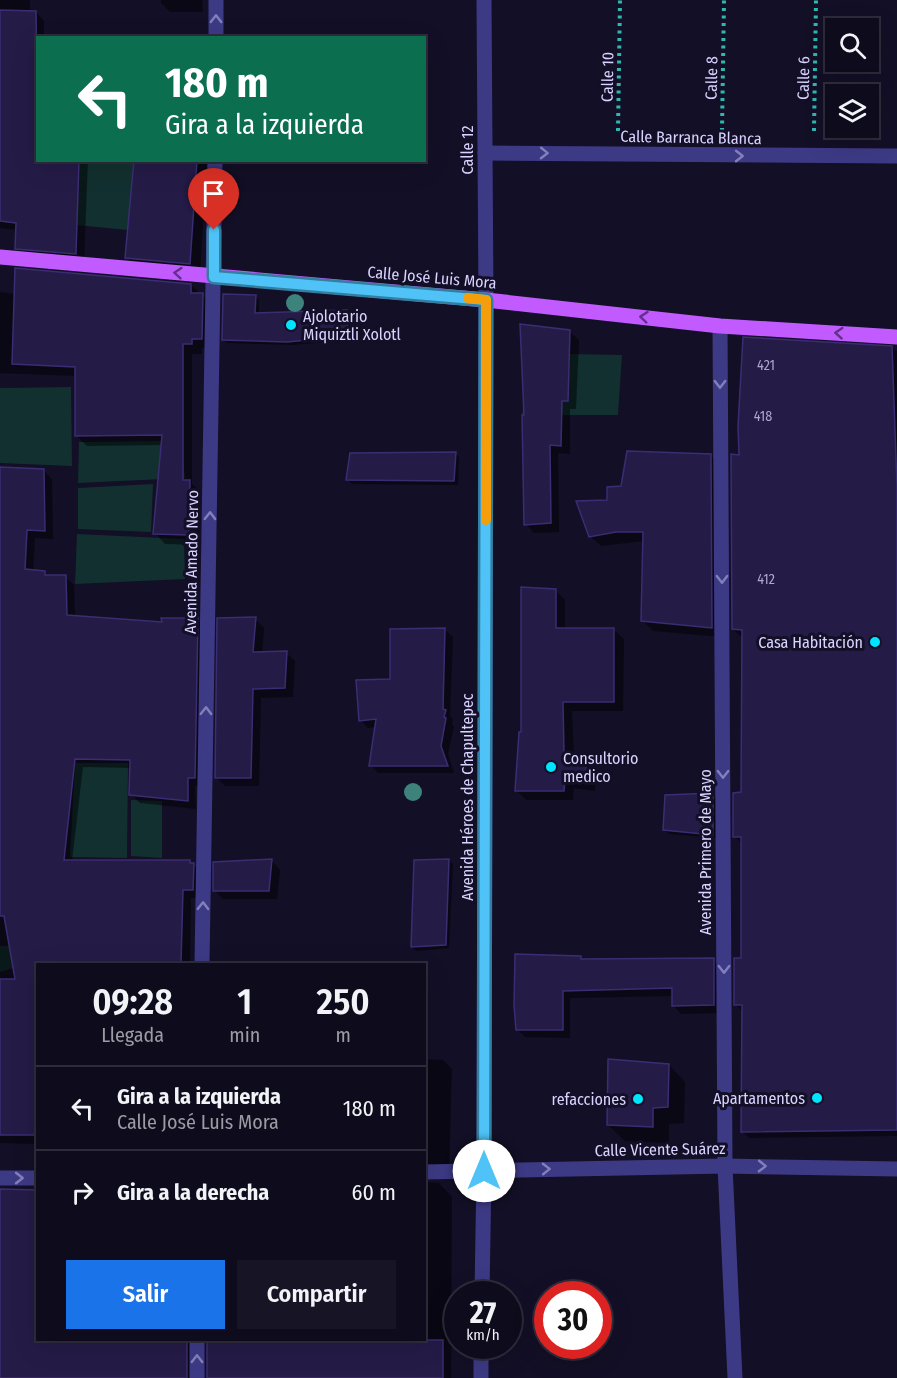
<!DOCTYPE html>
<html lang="es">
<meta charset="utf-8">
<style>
body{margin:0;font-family:"Fira Sans Condensed",sans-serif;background:#171425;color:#f1f3f6;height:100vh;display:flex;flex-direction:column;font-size:22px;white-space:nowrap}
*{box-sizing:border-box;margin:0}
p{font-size:20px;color:#9b9ba3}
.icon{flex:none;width:33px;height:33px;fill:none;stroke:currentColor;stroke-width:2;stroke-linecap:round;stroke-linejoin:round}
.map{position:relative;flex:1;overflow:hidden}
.details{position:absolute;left:36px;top:963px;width:390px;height:378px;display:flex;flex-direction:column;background:#0e0b1c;border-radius:0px;box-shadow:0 6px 24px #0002,0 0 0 2px #2e2b3b}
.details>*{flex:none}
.hud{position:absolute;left:36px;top:36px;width:390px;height:126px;border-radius:0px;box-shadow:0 6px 24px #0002,0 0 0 2px #2e2b3b;background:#0b6e4f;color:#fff;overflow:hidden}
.tools{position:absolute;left:825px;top:18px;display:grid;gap:12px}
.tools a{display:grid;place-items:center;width:54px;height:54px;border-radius:0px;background:#0e0b1c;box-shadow:0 6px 24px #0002,0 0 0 2px #2e2b3b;font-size:30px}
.speed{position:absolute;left:444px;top:1281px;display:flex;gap:12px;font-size:30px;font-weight:700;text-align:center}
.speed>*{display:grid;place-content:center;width:78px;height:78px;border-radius:50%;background:#0e0b1c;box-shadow:0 6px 24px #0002,0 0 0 2px #2e2b3b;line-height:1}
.speed small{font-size:15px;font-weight:400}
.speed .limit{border:9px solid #d22;background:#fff;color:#111}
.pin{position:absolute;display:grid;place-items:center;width:51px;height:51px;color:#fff;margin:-62px -26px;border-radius:50% 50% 50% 0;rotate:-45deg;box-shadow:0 0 6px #0007}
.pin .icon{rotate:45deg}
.me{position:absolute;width:66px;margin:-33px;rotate:0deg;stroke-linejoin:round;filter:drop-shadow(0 0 4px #0008)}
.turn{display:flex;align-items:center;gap:21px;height:126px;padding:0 30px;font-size:27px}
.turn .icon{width:78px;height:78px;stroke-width:2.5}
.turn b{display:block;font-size:42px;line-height:51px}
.eta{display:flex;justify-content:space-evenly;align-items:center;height:102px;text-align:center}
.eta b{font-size:36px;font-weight:600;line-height:42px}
.cta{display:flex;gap:12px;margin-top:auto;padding:12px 30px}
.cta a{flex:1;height:69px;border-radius:0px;background:#1a73e8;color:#fff;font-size:24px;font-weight:600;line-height:69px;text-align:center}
.cta a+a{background:#171425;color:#f1f3f6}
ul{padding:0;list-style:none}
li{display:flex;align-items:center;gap:18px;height:84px;padding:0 30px;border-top:2px solid #2e2b3b}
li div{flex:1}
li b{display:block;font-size:22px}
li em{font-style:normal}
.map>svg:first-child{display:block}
</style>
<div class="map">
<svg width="897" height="1378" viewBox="0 0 897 1378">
<rect width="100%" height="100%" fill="#130f26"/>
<g fill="#12302f">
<path d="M79 161H135L128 230 76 225Z"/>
<path d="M570 354 622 355 618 415H522L524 403 568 400Z"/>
<path d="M71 387 72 466 0 463V388Z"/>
<path d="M181 441 185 478 78 483 79 442Z"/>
<path d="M153 484 151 532 78 529V488Z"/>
<path d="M77 534 184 539 185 579 75 584Z"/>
<path d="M75 763H128L127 858 70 857Z"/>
<path d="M131 800 162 801V858L131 856Z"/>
<path d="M23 945 26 964 0 972V946Z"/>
</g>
<g fill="#0007">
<path d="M0 0H30V12H36L44 21V38H38V160H88L84 262 25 257 17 248V230L0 228Z"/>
<path d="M161 0H202L203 12H170L161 3Z"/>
<path d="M137 160H207L200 274 138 268 127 258Z"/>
<path d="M191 285 213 305 212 349 202 348V354H192V484L200 491 199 545 165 544 155 533 163 445 87 446 77 436 76 376 0 373V292L15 294Z"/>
<path d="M255 296 259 300V314L346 311 350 315 352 340 292 345 227 343 223 339Z"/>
<path d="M570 332 579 340 576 409H570V454L558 453 559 532 534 533 526 524Z"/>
<path d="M891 348 897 351V1136L749 1138 742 1131V1011L735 1004 743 959 741 843 734 836 743 794V636H740L733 629 740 456Z"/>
<path d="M455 453 459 457 458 485 352 484 348 480Z"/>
<path d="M710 455 721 465 722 637 653 631 643 621 644 541 601 546 590 536 609 501 623 488Z"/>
<path d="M0 469 43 470 52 479 53 539 35 538 33 571 45 572 49 577H65L74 585 75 617 163 623 197 619 206 628 203 786H195L196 809 140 803 131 794V768L83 767 72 861 189 862 193 864 202 873 201 898H191L190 964H38V1144L0 1143Z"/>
<path d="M555 590 565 600V630H614L624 639 623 711H572L574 756 586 757 596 767 595 791 574 788 573 800H526L516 790 522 734Z"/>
<path d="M255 619 264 628 262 654 286 653 295 661 293 697 261 698 259 786H225L216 777Z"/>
<path d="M445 630 453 637 450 716 453 719 452 725 454 727 448 754 454 773H378L370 765 376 727 368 728 360 720 391 680Z"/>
<path d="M712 795 716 799 717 838 669 834 665 830Z"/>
<path d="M449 860 453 864 449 948 416 951 412 947Z"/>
<path d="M272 861 280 870 277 899H223L214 890Z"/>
<path d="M580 958 583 960H713L721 968 722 1013 681 1014 673 1005 674 996 570 998V1038L525 1037 517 1029Z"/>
<path d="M424 1059 443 1060 452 1069 449 1170 424 1177Z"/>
<path d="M669 1065 685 1082 684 1123 669 1124V1143L625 1141 608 1125Z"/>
<path d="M424 1182 439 1183 452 1197 451 1378H208V1340H424Z"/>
<path d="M0 1191 38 1340H203L196 1378H0Z"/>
</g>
<g fill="#241b47" stroke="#3b2d73" stroke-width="1.5">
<path d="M0 10 36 11 38 160H79L76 254 15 249 16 223 0 221Z"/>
<path d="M134 160H197L190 264 125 258Z"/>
<path d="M15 268 191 284V293H203L202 339H192V344H183V480H190L189 535 153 534 162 435 75 436V367L12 364Z"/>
<path d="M223 294 256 295 255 313 347 310 348 336 287 342 222 340Z"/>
<path d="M520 324 570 330 568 401H562L561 446 550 445 551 523 524 525 522 415H524Z"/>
<path d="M743 337 892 346 897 486V1130L741 1132 742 1005H734V958H741V837H733V793L741 792 742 630 732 629 731 454 739 455 738 426Z"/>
<path d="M627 451 711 454 712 628 641 621 643 532H616L589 537 576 501 607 500V487L621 486Z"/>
<path d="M456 452 454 481 346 480 350 453Z"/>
<path d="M0 467 44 469 45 531 27 530 25 569 45 571V575H66L67 615 162 622 161 618H198L195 778H188V801L129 795 130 760 75 759 64 860H190V863H194L193 890H183L181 964H38V1135H0V979H15L4 916H0Z"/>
<path d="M521 587 556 589V628H614V702H563L564 753 586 755V781L565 779 564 791H515L519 732H521Z"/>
<path d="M256 617 253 652 287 651 285 688 253 689 251 778H215L217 618Z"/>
<path d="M445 628 443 709 446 710 444 717 446 718 441 746 448 766H369L376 719 359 721 356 680 390 679V629Z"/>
<path d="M713 793V835L663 830 665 795Z"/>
<path d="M272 859 269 891H213V862Z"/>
<path d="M449 859 446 945 411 947 414 860Z"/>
<path d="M515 954 581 956V959L714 958V1005L672 1006V988L563 991V1030H516L514 1005Z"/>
<path d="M608 1059 669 1064 668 1107 653 1108V1127L607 1125Z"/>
<path d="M0 1189 38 1190V1340H187V1378H0Z"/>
<rect x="207" y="1340" width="236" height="38"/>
</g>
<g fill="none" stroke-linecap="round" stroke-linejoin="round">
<g stroke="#2fb8b0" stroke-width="4" stroke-dasharray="3 4.5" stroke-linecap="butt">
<path d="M618 131 620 0"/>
<path d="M722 131 724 0"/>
<path d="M814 131 816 0"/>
</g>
<g stroke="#3d3a85" stroke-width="15">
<path d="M216 38V0"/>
<path d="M485 153 897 156"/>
<path d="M720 326 725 1166 735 1378"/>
<path d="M202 964 215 160"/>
<path d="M424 1172 725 1166 897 1169"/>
<path d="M0 1178H38"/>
<path d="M482 1294 484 1171 486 300 484 0"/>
<path d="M197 1378V1340"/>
<path d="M481 1378V1346"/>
</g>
<path stroke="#c25bff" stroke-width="15" d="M0 257 486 300 720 326 897 337"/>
</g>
<g fill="#3d827b">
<circle cx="295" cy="303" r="9"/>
<circle cx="413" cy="792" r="9"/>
</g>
<defs><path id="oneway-chevron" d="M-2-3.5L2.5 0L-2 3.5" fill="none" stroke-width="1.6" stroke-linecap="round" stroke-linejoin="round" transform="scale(1.5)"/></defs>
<g stroke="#837fbc">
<use href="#oneway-chevron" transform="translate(216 19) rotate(-90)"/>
<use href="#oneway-chevron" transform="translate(544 153) rotate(1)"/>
<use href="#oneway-chevron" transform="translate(739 156)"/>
<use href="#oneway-chevron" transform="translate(720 384) rotate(90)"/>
<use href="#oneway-chevron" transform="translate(210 516) rotate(-89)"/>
<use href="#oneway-chevron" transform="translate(722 579) rotate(90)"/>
<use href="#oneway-chevron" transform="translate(206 711) rotate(-89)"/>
<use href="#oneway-chevron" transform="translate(723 774) rotate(90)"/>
<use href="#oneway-chevron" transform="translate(203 906) rotate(-89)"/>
<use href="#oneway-chevron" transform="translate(724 969) rotate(90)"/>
<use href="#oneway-chevron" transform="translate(762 1166) rotate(1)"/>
<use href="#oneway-chevron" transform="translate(546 1169) rotate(-1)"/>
<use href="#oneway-chevron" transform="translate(19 1178)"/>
<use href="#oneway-chevron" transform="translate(197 1359) rotate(-90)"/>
</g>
<g stroke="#623188">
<use href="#oneway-chevron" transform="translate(178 273) rotate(-175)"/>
<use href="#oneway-chevron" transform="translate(644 317) rotate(-174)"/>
<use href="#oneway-chevron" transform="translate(839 333) rotate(-176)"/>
</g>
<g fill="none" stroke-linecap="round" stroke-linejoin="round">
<defs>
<path id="route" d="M214 230V277L486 300 484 1171"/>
</defs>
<use href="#route" stroke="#337fa1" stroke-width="15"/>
<use href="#route" stroke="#4fc3f7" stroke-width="10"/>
<path stroke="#f59e0b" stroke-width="10" d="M468 298 486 300V520"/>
</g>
<g fill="#00e5ff" stroke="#130f26" stroke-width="2">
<circle cx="291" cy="325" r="6"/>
<circle cx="875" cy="642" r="6"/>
<circle cx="551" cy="767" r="6"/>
<circle cx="817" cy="1098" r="6"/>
<circle cx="638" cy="1099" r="6"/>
</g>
<g text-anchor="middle" stroke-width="6" stroke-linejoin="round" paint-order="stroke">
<g font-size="14" fill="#aca6d1">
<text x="766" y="370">421</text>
<text x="763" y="421">418</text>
<text x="766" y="584">412</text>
</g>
<g font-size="16" fill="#d9d4ff" stroke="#130f26">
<text transform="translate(607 77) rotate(-89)" y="6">Calle 10</text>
<text transform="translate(711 78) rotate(-89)" y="6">Calle 8</text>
<text transform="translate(803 78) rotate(-89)" y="6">Calle 6</text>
<text transform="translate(691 137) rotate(1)" y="6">Calle Barranca Blanca</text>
<text transform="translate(467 150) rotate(-90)" y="6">Calle 12</text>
<text transform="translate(432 277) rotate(5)" y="6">Calle José Luis Mora</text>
<text transform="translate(191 562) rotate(-89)" y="6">Avenida Amado Nervo</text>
<text transform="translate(467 797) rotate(-90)" y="6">Avenida Héroes de Chapultepec</text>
<text transform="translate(705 852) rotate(-90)" y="6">Avenida Primero de Mayo</text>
<text transform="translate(660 1149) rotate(-1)" y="6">Calle Vicente Suárez</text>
</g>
<g font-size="16" fill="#d9d4ff" stroke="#130f26" text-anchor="end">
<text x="303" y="322" text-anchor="start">Ajolotario<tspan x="303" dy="18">Miquiztli Xolotl</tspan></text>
<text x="863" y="648">Casa Habitación</text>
<text x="563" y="764" text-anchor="start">Consultorio<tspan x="563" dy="18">medico</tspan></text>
<text x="805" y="1104">Apartamentos</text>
<text x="626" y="1105">refacciones</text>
</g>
</g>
</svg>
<div class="tools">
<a><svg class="icon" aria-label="search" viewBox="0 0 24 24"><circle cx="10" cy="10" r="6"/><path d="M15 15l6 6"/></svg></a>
<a><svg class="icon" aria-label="layers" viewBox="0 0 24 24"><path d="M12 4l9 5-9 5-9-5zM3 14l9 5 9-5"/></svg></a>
</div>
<div class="speed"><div>27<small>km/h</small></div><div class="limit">30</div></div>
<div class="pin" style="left:214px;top:230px;background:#d93025"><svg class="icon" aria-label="arrive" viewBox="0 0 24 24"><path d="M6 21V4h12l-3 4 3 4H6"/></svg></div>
<svg class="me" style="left:484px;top:1171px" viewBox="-20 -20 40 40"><circle r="19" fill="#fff"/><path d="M0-13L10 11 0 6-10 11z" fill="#4fc3f7"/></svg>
<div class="hud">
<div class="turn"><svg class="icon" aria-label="left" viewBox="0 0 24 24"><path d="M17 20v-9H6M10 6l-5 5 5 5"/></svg><div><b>180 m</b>Gira a la izquierda</div></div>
</div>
<section class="details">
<div class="eta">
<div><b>09:28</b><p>Llegada</p></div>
<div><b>1</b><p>min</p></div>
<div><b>250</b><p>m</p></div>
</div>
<ul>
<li><svg class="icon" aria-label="left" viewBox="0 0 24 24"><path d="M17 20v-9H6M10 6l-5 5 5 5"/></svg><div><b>Gira a la izquierda</b><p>Calle José Luis Mora</p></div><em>180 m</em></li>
<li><svg class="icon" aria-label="right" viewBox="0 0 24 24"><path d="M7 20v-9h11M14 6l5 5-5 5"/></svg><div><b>Gira a la derecha</b></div><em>60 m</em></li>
</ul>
<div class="cta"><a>Salir</a><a>Compartir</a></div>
</section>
</div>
